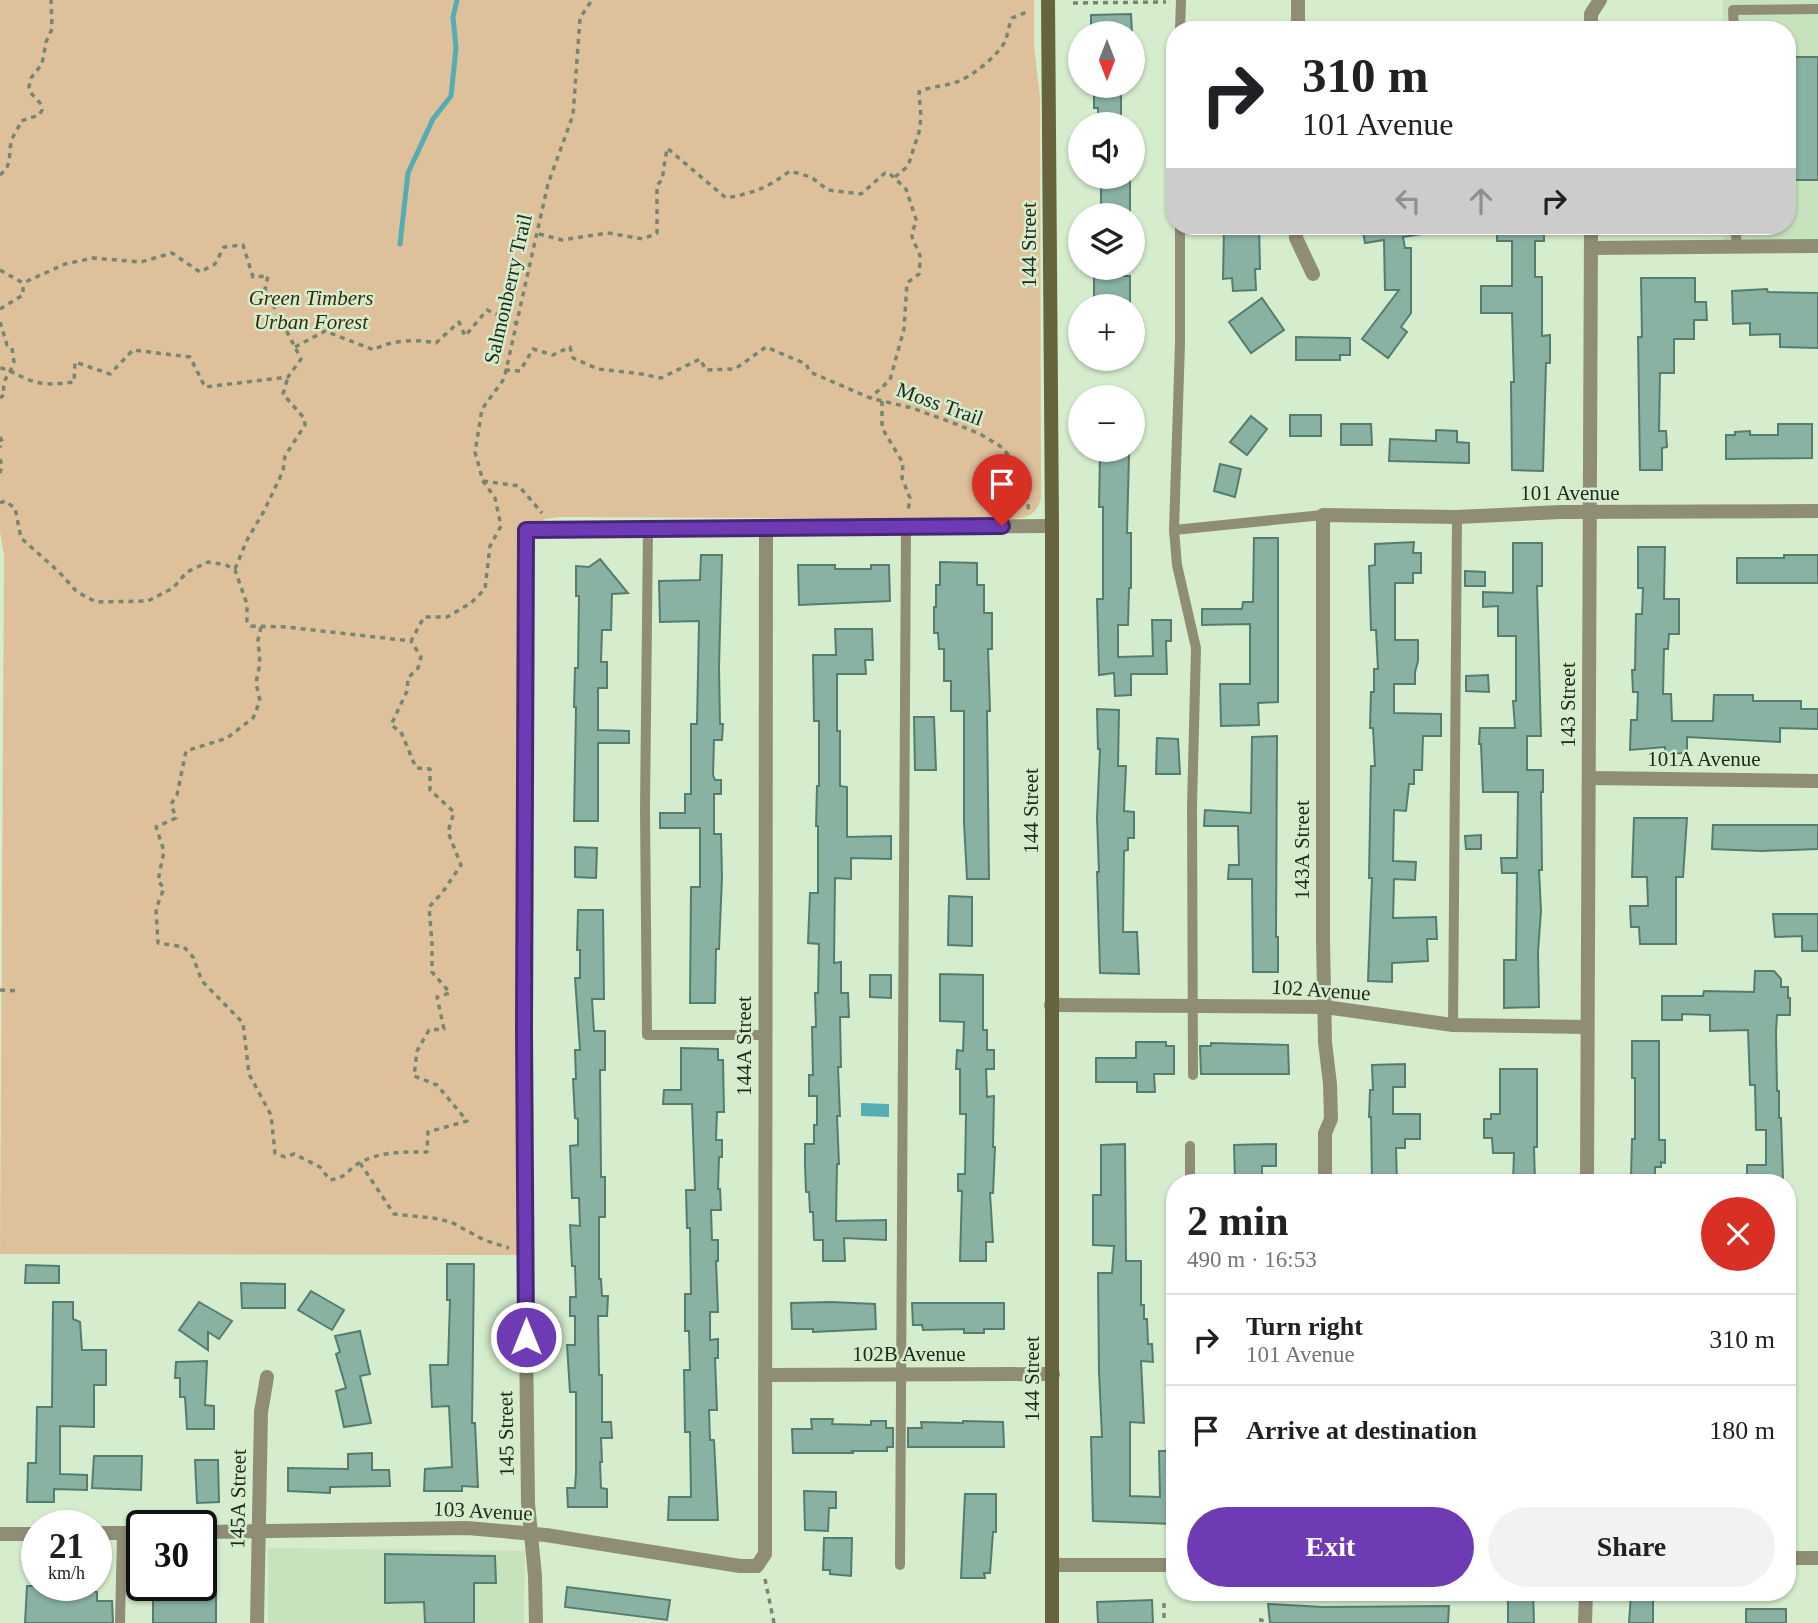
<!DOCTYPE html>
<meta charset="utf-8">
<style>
body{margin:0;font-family:"Times New Roman",serif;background:#f2f2f2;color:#202124;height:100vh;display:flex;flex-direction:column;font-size:26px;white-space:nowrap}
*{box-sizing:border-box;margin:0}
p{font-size:23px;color:#757577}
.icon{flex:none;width:38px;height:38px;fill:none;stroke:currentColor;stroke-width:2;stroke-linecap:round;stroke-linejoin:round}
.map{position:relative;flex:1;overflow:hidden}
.side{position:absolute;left:1166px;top:1174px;width:630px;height:427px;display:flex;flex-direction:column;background:#fff;border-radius:28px;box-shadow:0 2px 5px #0004}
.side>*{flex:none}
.top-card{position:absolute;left:1166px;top:21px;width:630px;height:214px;border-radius:28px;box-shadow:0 2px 5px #0004;background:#fff;color:#202124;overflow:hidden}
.needle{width:46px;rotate:180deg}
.controls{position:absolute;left:1068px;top:21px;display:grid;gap:14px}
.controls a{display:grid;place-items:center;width:77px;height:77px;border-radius:50%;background:#fff;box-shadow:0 2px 5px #0004;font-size:35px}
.speed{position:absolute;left:21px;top:1510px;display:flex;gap:14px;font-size:35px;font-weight:700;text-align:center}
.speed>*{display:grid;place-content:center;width:91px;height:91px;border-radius:50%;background:#fff;box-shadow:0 2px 5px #0004;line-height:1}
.speed small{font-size:18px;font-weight:400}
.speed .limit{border:4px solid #111;border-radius:10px;background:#fff;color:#111}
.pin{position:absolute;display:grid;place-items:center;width:60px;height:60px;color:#fff;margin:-72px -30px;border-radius:50% 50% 50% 0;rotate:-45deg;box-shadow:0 0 7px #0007}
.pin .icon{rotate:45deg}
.me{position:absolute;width:77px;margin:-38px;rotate:0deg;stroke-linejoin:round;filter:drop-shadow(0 0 5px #0008)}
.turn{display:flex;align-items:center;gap:24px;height:147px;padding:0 21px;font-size:32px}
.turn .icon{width:91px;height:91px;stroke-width:2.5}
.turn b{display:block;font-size:49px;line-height:60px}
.lanes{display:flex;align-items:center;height:66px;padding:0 21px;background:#0003;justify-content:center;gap:35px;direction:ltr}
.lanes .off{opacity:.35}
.round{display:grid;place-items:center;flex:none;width:74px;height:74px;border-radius:37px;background:#f2f2f2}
.summary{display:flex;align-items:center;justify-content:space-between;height:119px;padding:0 21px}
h1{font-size:42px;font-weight:700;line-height:52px}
.action{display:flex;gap:14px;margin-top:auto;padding:14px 21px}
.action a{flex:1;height:80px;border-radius:42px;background:#6d3cb4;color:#fff;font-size:28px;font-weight:700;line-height:80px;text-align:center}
.action a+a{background:#f2f2f2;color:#202124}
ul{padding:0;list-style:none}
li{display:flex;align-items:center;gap:21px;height:91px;padding:0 21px;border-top:2px solid #e0e0e0}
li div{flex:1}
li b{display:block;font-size:26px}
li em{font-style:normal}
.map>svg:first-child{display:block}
</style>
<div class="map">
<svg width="1818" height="1623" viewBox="0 0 1818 1623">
<rect width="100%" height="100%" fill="#d5edcd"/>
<g fill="#c6e3bd">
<path d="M1723 0H1818V240L1724 243V226H1787V30H1723Z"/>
<path d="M268 1548 525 1551 524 1623H268Z"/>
</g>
<path fill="#dec19b" d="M0 0H1034V45L1040 97 1041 498C1037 514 1028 518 1012 519L561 517 545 519 536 525 533 541 518 1255 0 1254 4 555 0 532Z"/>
<path fill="#55acb2" d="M861 1103 889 1104V1117L861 1116Z"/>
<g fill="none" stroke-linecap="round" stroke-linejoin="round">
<path stroke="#55acb2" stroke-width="5" d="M400 244 408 173 433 119 451 96 456 48 453 17 457 0"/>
</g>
<g fill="#89b2a3" stroke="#557d6f" stroke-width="2">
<path d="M1131 14 1132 33H1091V15Z"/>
<rect x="1787" y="57" width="31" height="123"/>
<path d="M1094 86H1121V124H1098V108H1094Z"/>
<rect x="1101" y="177" width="29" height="38"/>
<path d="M1224 226H1259L1260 269H1255L1256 290 1233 291 1232 278 1223 279Z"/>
<path d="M1362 226H1421L1422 234 1403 237 1405 248H1411V313L1401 327 1407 332 1388 358 1362 339 1399 290H1385L1384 240 1365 243Z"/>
<path d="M1497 226H1544V241H1535V277H1542V336L1550 335V363H1546L1543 471 1512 470 1511 382H1514L1512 313H1481V286H1512V241H1497Z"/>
<path d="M1094 276H1130V306H1103L1102 298H1094Z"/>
<path d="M1641 278H1695V302H1706L1707 320H1694V339H1674V373H1660L1659 431H1666L1667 447 1662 448V470H1640L1638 337H1642Z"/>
<path d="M1767 289 1768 292 1818 293V348L1780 347V334L1750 335V323L1733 324 1732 291Z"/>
<path d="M1262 298 1284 330 1251 353 1229 322Z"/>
<path d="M1296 337 1350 338V355H1340V360H1296Z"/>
<rect x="1290" y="415" width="31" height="21"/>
<path d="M1251 416 1267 429 1247 455 1230 442Z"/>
<path d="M1341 424H1371L1372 445H1341Z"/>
<path d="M1778 424H1812V458L1726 459V435H1735V432L1750 431V435H1778Z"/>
<path d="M1436 430 1457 431V442L1469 443V463L1389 461 1390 439 1436 441Z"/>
<path d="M1100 455H1129L1127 533H1131V588H1129L1128 625H1118V657L1153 656 1152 620H1171V641H1166L1167 674H1131V695L1115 696 1114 673 1099 675 1097 599H1103V507H1099Z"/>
<path d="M1220 464 1241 469 1235 497 1214 491Z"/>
<path d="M1254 538H1278V702L1258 703 1259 725 1221 726 1220 684H1250V624L1202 625V609H1242L1243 602H1253Z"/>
<path d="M1414 542 1413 553H1421V573H1413V583H1395V640H1418V661L1415 672V684H1394V713L1441 714V736H1423L1422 770H1414V784H1409L1406 811 1394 810 1393 861 1416 862 1415 880 1394 879 1393 918 1436 917 1437 939H1427L1428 961 1392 963V982L1368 981 1372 878H1369L1371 766H1375L1373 728H1370L1371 692H1374V669H1378L1376 630H1371L1369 566 1375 565V544Z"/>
<path d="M1513 543H1542V586H1537L1541 736H1527V770H1543V792H1541L1542 870H1539L1541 911 1538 952 1539 1007 1504 1008V960H1516L1517 873H1502L1501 858H1517L1518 792H1483L1481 744H1479L1480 728H1515L1513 701H1516V636H1498V606L1483 607V592L1513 593Z"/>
<path d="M1638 547H1665L1664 599H1679V634H1669L1668 649H1664L1663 694H1671L1672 721H1713L1714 695H1753V701H1801V709H1818V729L1780 728V742L1687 737V753L1665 754V747L1630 750 1631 720H1637L1638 692H1633L1632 670H1635L1636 614H1642L1643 588H1638Z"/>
<path d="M701 555H722L719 667 720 724H723L722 740H714L713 775 715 780H721V794H714V834H721L722 877 719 949H716L715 1003H690L691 887H700V828H660V813H685V794H691V724H697L699 621 660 622 659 581 700 580Z"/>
<path d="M1784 555H1818V583H1737V558H1784Z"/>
<path d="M600 559 628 593 612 594 611 630H602L601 662H607V688H598V730L629 731V743H598V821H574L576 707H574L575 668H578L579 596H576V566L589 567Z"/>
<path d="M940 562 977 563V585H984V613H992V649H988L990 711H987L989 879H967L964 822V711H951V681H944V649H939L938 633H934V607H936V585H940Z"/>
<path d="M798 565H835V569H871V565H889L890 601 799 605Z"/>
<path d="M1465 571 1485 572V586H1465Z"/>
<path d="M835 629H872L873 660H865L866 674H837V731H840V786L847 787V837L891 836V859L851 858V879L835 878 834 963 841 962V993H848L849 1017H840L841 1067H838L840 1116H837L839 1164H837L836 1221 886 1220V1240L844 1238 845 1261H823V1240H814L813 1212H810L809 1192H806L805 1165V1144H814V1125H817V1096H809V1075H813L812 1027H816L815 993H818L819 944 808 943 810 893H818V826H816L817 786H819V721H814L813 655H836Z"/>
<path d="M1488 675 1489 692 1466 691V676Z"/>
<path d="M1097 709 1119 710 1118 766H1126L1124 811 1134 812V838H1128V850L1124 851 1123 932H1137L1139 974 1100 973 1097 872H1099L1097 818 1100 749H1098Z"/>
<path d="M914 717H934L936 770H915Z"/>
<path d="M1277 736 1276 937H1278V972H1253L1252 879H1228L1229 865H1239L1238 826H1204L1205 810 1251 813 1252 737Z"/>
<path d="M1157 738 1178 739 1180 774H1156Z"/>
<path d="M1634 818H1687L1683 877H1676V944H1640L1639 927H1631L1630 906H1648L1647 877H1632Z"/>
<path d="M1713 825H1818V849L1761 851 1712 849Z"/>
<path d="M1481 835V849H1466L1465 836Z"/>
<path d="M575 847 597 848 596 878 575 877Z"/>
<path d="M949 896 972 897V946L948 945Z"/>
<path d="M578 910H603L604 999H592L594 1031H605V1070H600L601 1177H605V1217H599V1279H601L602 1296H608L607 1316H598L599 1375H602V1422H611L612 1438H601L602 1462H600L601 1488 607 1489V1507H568L567 1488H575L576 1472V1392H570L567 1345H575V1316H570V1297H576L575 1266H572L570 1225 580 1226 579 1198H572L570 1146 578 1145V1119L575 1118 573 1079H576L575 1050H580L575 978H580V950H577Z"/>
<path d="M1773 914H1818V951H1802V936L1775 937Z"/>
<path d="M1755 971H1774L1781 979V987H1788V998H1790V1015H1777L1776 1032 1777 1091H1779V1118H1781L1783 1179H1747V1165H1766V1130H1756L1755 1085H1750L1748 1030 1710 1031V1015L1682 1014V1020H1662V996H1703L1704 991 1754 992Z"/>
<path d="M940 974 983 975V1030H987V1050H994V1069H986L987 1097 994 1096 993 1147H995L993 1193H990L993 1242H986V1261H960L962 1191H958V1174H965L966 1114H960V1069H956L957 1050 963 1051 964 1022 940 1021Z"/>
<path d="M870 975H891V998L870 997Z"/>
<path d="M1632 1041H1659V1140H1665V1163L1661 1162V1167H1655V1177H1631L1632 1139H1635V1078H1632Z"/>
<path d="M1136 1042H1166V1046H1174V1074H1154L1155 1092H1137V1082H1096V1058H1136Z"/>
<path d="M1211 1043 1288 1045 1289 1074H1201L1200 1046H1211Z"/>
<path d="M681 1048 718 1049V1060H723L724 1112H717L716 1140H722V1157H719L718 1189H720L721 1210H711L712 1240H718V1261H716L718 1312H710V1340L718 1339V1358H715L717 1410H709L710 1440H714L718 1520H668L669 1497H691L690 1432H685L684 1370H690L689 1331H685V1294H691L690 1228H687L686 1190H695L692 1104H663L664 1090H681Z"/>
<path d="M1405 1064V1087H1393V1114H1420V1139H1405V1148H1396L1397 1183H1372L1371 1117H1369L1370 1090H1373L1372 1065Z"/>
<path d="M1500 1069H1537V1147H1534L1535 1183H1513L1514 1153H1493L1492 1138H1484V1119H1491V1114H1500Z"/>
<path d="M1125 1144 1126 1261H1141V1305H1144V1319H1147L1148 1344H1152L1153 1362 1141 1361 1144 1423 1130 1422V1496L1160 1497 1159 1451H1174V1524L1093 1521 1091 1437H1102L1099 1372 1098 1273H1112L1114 1246 1093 1245V1195H1101V1145Z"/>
<path d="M1276 1144V1166H1262V1181L1235 1179 1234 1145Z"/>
<path d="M447 1264H474L472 1423H475L478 1487 462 1486V1491H424L425 1469 452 1467 449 1406 432 1407 430 1365H448L450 1300H447Z"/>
<path d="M26 1265 59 1266V1283H25Z"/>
<path d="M241 1283 285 1284V1308H242Z"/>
<path d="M311 1291 344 1310 332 1330 298 1310Z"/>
<path d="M53 1302H73V1319L80 1322 82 1350H106V1385H94V1427L60 1426V1474L87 1475V1490L54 1489V1502H27L28 1463H36L37 1407H52Z"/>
<path d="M199 1302 232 1321 219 1339 208 1332V1350L179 1330Z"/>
<path d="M831 1302 875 1304 876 1329 813 1332V1329H792L791 1303Z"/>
<path d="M912 1303H1004V1329H984V1333H964V1329L923 1330 922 1325H913Z"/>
<path d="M360 1331 370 1374 360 1376 371 1423 344 1427 336 1391 346 1388 336 1354 340 1352 335 1336Z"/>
<path d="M207 1361 205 1405 214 1406V1429H187L185 1397H180V1378H175L176 1362Z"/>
<path d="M811 1419H833L832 1424 871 1425V1421H886V1428H893V1447H887V1451H852L853 1453H793L792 1429H812Z"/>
<path d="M963 1421 1003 1422 1004 1447H908V1428H922L921 1422 963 1423Z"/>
<path d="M372 1453V1470H389L390 1486 330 1487V1493L288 1491V1468L348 1469V1454Z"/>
<path d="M94 1456H142L141 1490 92 1488Z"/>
<path d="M195 1460H218L219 1502 197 1503Z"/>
<path d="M804 1491 836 1492V1508H829L828 1531 805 1530Z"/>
<path d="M965 1494H996V1532H993L990 1573H984L985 1578H961Z"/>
<path d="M824 1538H852L851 1576 830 1574V1570H823Z"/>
<path d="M385 1554 495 1556 496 1583H474V1623H425L424 1602 385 1603Z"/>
<path d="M201 1580H216V1623H153V1599L194 1597V1586H201Z"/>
<path d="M27 1586H52V1588L90 1589V1591L97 1592V1601H112L113 1623H25Z"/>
<path d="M567 1587 670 1600 667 1620 565 1607Z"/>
<path d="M1508 1592H1533L1534 1623H1508Z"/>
<path d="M1631 1594 1653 1596V1623H1629Z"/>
<path d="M1152 1600 1153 1623H1098L1097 1602Z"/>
<path d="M1268 1604 1323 1607 1449 1606 1448 1623H1270Z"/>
<rect x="1746" y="1609" width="40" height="14"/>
</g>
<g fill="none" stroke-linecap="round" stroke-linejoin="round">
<g stroke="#768671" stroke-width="3.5" stroke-dasharray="5 5" stroke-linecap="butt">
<path d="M1073 3 1166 2"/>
<path d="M0 175C13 164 8 156 11 143 12 136 19 128 21 121L39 115 42 110 40 103 30 92 29 87 31 78 42 64 46 42 52 29 51 0"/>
<path d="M895 177 908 166 919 132 921 117 919 92C932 85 948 87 961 80 975 74 1001 53 1006 39 1008 32 1009 25 1012 18L1027 12"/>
<path d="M539 234 562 240 608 233 643 239 657 233V185L662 180 667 148 726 198C754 193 767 188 790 171L811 177 828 190 861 194 885 173H889L906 189 917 222C906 239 916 241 920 256 921 261 919 269 919 274L907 283 904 329 890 380 870 398"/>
<path d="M0 270 23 283 65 264 93 258 141 262 172 253 200 272 215 264 224 247 243 245 253 277 268 276 265 289 301 359 288 377 205 387 190 357 133 350 110 374 75 362 74 382C58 384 42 386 27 379 17 375 10 370 0 368"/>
<path d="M0 309 23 295V283"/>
<path d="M0 322 7 345 12 348 14 362C10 375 0 381 5 394L0 398"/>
<path d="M295 347 325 331 374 350C389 340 418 339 436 343L459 322 465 336 487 310 516 323"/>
<path d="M505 370 520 371 533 349 553 355 570 347 573 358 598 369 642 374 661 378 700 359 706 370 735 369 766 347 806 364 810 372 870 398 912 408 956 424 980 434 1000 446 1016 463 1025 478 1029 513"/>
<path d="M882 401V428L903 463 902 478 910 498 908 511"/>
<path d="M0 437 3 443 0 447"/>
<path d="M0 459 2 466 0 473"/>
<path d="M483 481 519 486 542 513"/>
<path d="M0 503 5 501 15 508 21 538 59 572 77 592 96 602 148 601 173 588 187 572 208 562 226 565 235 570 247 604V621L251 626 286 627 411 641 424 617H447L471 603 485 589 490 546 501 526 495 498 483 481 475 452 482 409 504 379 548 184 573 115 580 18 592 0"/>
<path d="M235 569 247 540 264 511 283 471 285 456 305 425 304 418 283 394 288 377"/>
<path d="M261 627 258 640 260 663 256 683 260 701 253 718 227 738 186 751 177 795 171 804 176 818 156 827 164 851 158 881 164 888 156 909 158 943 184 947 193 957 202 981 243 1023 249 1074 271 1115 275 1153 285 1157 294 1154 320 1167 330 1180C348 1177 346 1171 359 1163 381 1151 404 1152 427 1152L428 1132 467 1121 437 1085 414 1076 417 1051 429 1030 444 1029 437 997 450 993 432 972V943L429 907 442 893 461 865 448 832 454 812 430 790V769L416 768 401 732 391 725 407 691 408 678 418 668 421 657 411 641"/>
<path d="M0 990 18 991"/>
<path d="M360 1163 394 1214 433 1218 451 1222 484 1240 509 1248"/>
<path d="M765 1579 774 1623"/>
<path d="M1164 1603V1623"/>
<path d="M1259 1620H1262V1623"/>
</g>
<g stroke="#8f8e74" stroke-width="10">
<path d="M1180 30 1181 0"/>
<path d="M1734 30 1733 10 1818 9"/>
<path d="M1180 226V343L1174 530 1323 515"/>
<path d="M1735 226 1737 246"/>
<path d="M648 528 645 809 647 1035H765"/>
<path d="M1174 530 1177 565 1196 648 1192 806 1193 1075"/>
<path d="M1453 1025 1457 517"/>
<path d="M1190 1183V1146"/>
<path d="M900 1565 906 527"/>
<path d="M120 1623 122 1533"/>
</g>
<g stroke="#8f8e74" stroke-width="14">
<path d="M1298 30V0"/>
<path d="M1591 30V14L1600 0"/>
<path d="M1296 226V238L1313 274"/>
<path d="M1592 248 1818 246"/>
<path d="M1590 778 1818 781"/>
<path d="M1051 1005 1325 1007 1453 1025 1587 1027"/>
<path d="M1325 1183V1133L1331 1119 1330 1084 1325 1042 1323 940V515L1457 517 1560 512 1818 511"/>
<path d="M1587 1183 1591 226"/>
<path d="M765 1375 1053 1374"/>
<path d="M201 1532 467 1528 546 1535 740 1566H757L765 1554V1540L766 527"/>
<path d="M96 1533H142"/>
<path d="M0 1534H37"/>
<path d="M257 1623 261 1412 267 1377"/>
<path d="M536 1623 535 1576 528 1503 525 1253 526 529 1052 526"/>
<path d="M1585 1623 1586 1592"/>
</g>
<g stroke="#8f8e74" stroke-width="14">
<path d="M1787 1558H1818"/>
<path d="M1053 1565H1174"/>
</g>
<path stroke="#66643d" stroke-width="14" d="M1048 0 1052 526V1623"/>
</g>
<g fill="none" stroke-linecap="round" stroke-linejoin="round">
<defs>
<path id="route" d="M526 1337 524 1030 526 530 1002 526"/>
</defs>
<use href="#route" stroke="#472775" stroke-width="18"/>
<use href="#route" stroke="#6d3cb4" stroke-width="12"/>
</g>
<g text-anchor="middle" stroke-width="5" stroke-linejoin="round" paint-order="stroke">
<g font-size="21" fill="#20291d" stroke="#d5edcd">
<text transform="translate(1029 245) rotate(-90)" y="7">144 Street</text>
<text transform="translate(508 289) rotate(-77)" y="7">Salmonberry Trail</text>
<text transform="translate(940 404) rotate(20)" y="7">Moss Trail</text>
<text x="1570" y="500">101 Avenue</text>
<text transform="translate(1568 705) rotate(-90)" y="7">143 Street</text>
<text x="1704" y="766">101A Avenue</text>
<text transform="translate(1031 811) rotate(-90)" y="7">144 Street</text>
<text transform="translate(1302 850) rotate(-90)" y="7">143A Street</text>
<text transform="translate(1321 990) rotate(4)" y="7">102 Avenue</text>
<text transform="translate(744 1046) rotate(-90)" y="7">144A Street</text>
<text x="909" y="1361">102B Avenue</text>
<text transform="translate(1032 1379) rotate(-90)" y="7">144 Street</text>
<text transform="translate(506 1434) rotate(-91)" y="7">145 Street</text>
<text transform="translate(238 1499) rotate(-89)" y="7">145A Street</text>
<text transform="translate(483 1511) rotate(3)" y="7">103 Avenue</text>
</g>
<g font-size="21" font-style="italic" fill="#39280f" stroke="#d5edcd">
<text x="311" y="305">Green Timbers<tspan x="311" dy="24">Urban Forest</tspan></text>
</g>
</g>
</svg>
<div class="controls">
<a><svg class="needle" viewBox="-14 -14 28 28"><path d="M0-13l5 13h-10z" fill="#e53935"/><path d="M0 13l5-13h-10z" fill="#757577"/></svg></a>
<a><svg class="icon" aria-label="sound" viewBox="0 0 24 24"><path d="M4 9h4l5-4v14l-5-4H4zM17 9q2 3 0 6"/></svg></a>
<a><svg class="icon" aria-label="layers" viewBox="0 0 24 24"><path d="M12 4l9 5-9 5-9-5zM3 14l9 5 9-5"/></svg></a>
<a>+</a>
<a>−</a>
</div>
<div class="speed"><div>21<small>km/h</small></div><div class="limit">30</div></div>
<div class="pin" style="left:1002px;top:526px;background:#d93025"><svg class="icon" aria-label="arrive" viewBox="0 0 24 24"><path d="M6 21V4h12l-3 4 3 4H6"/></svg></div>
<svg class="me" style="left:526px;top:1337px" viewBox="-20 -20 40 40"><circle r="17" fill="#6d3cb4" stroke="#fff" stroke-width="3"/><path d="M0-11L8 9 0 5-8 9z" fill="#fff"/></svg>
<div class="top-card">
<div class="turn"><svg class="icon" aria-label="right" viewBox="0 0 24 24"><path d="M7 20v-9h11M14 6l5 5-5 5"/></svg><div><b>310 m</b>101 Avenue</div></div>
<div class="lanes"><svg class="icon off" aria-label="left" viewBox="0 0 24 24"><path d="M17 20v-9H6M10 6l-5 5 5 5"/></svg><svg class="icon off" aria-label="ahead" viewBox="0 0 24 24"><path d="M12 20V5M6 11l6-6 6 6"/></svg><svg class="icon" aria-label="right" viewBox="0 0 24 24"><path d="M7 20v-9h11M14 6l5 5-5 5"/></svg></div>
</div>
<section class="side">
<div class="summary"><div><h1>2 min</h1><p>490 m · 16:53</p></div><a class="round" style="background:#d93025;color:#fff"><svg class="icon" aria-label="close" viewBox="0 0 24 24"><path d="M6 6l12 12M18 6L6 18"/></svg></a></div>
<ul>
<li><svg class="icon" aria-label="right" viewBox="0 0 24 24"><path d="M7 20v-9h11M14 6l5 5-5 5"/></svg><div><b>Turn right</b><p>101 Avenue</p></div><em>310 m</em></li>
<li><svg class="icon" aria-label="arrive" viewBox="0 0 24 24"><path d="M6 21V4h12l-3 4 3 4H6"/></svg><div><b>Arrive at destination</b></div><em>180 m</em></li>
</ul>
<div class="action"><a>Exit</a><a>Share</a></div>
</section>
</div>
